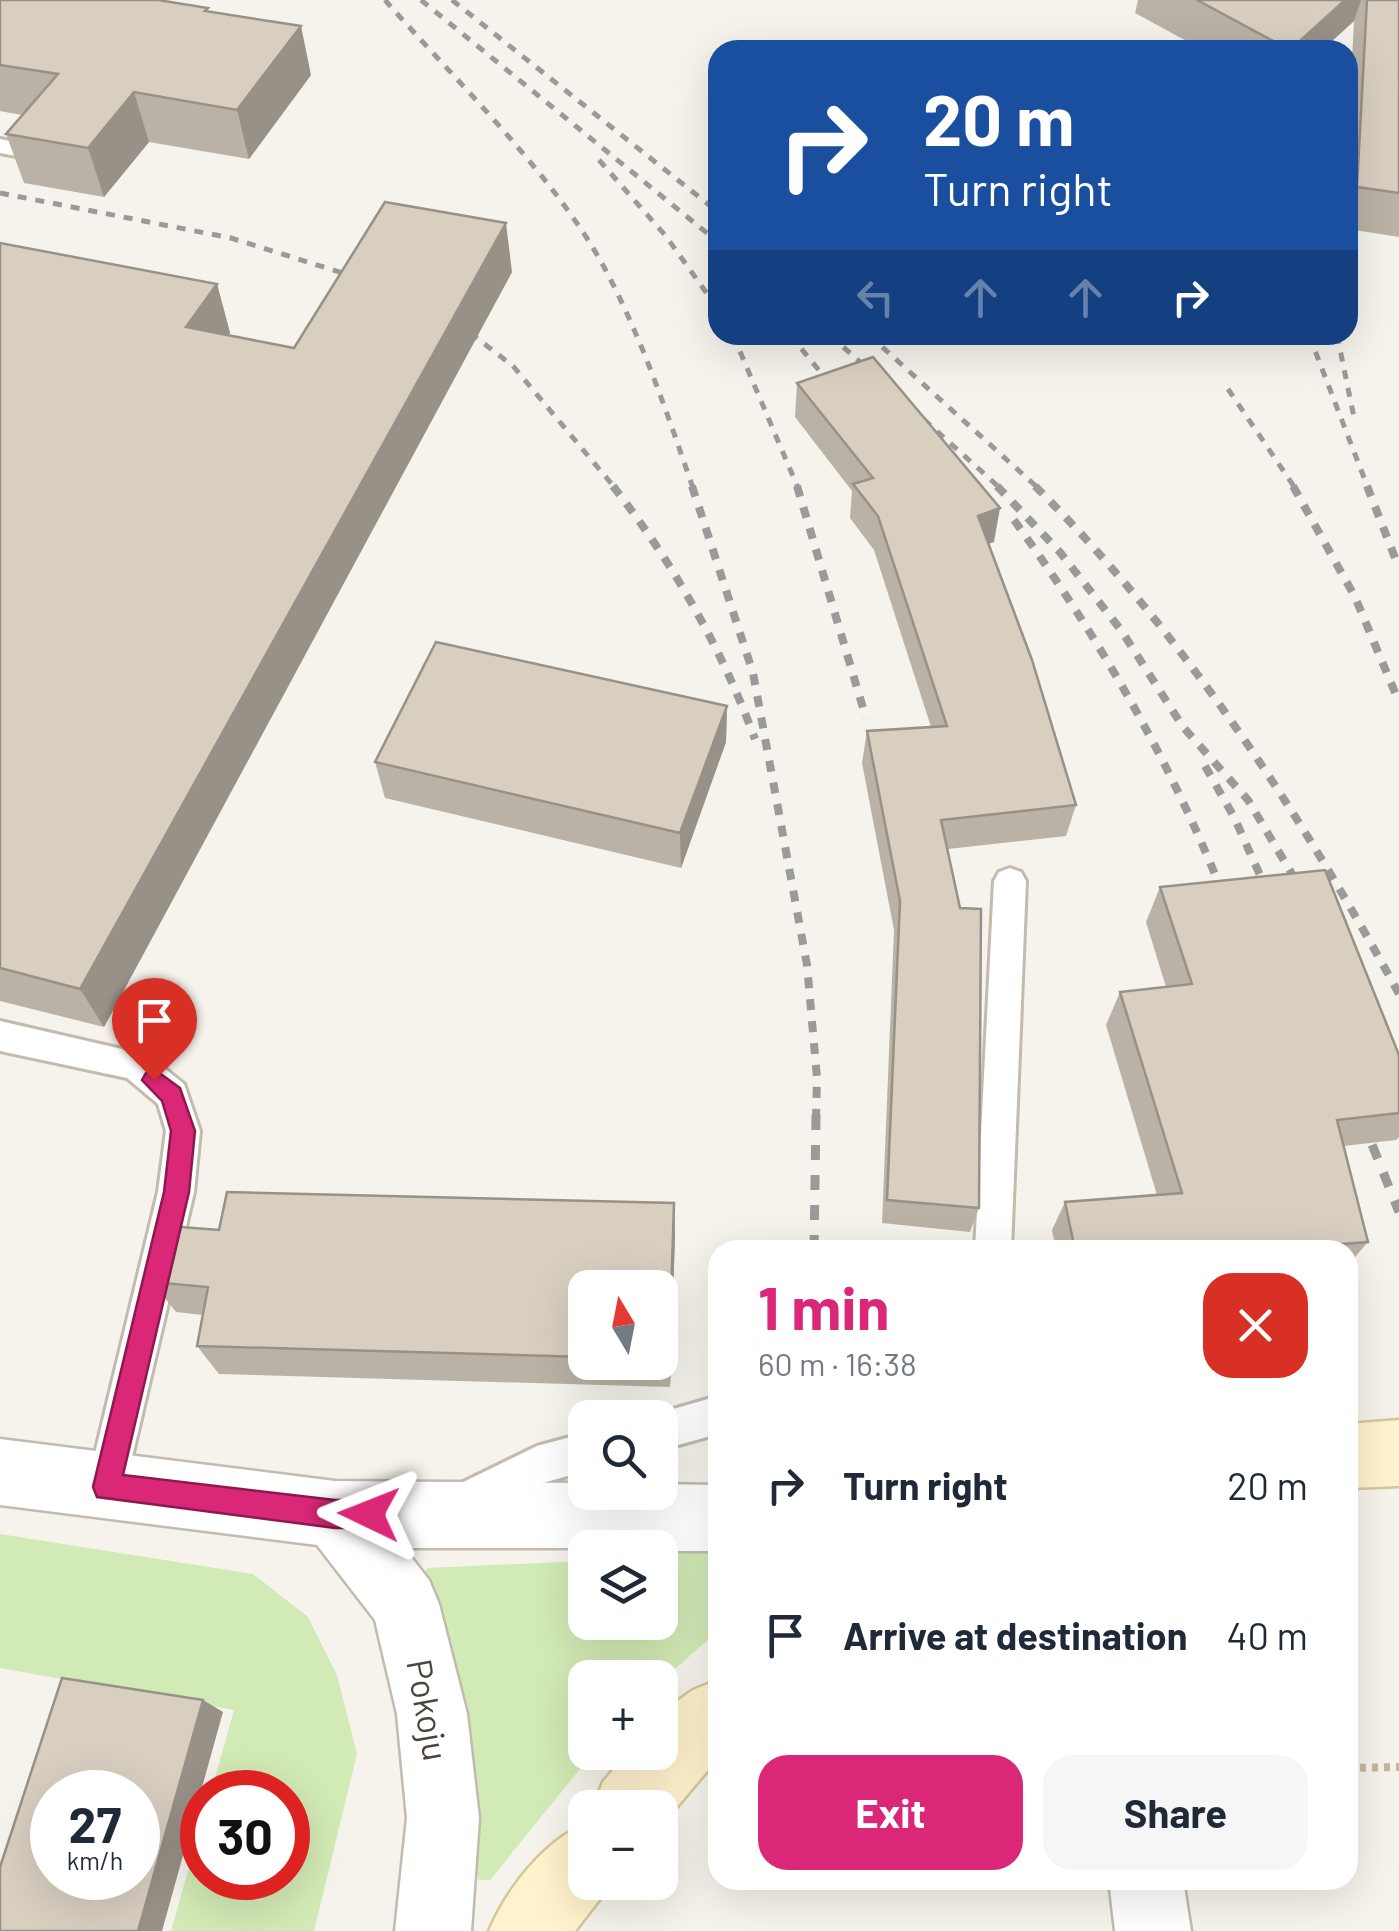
<!DOCTYPE html>
<meta charset="utf-8">
<style>
body{margin:0;font-family:Barlow,sans-serif;background:#f6f6f7;color:#1f2937;height:100vh;display:flex;flex-direction:column;font-size:38px;white-space:nowrap}
*{box-sizing:border-box;margin:0}
p{font-size:32px;color:#747a83}
.icon{flex:none;width:55px;height:55px;fill:none;stroke:currentColor;stroke-width:2;stroke-linecap:round;stroke-linejoin:round}
.map{position:relative;flex:1;overflow:hidden}
.side{position:absolute;left:708px;top:1240px;width:650px;height:650px;display:flex;flex-direction:column;background:#fff;border-radius:30px;box-shadow:0 10px 40px #0002}
.side>*{flex:none}
.top-card{position:absolute;left:708px;top:40px;width:650px;height:305px;border-radius:30px;box-shadow:0 10px 40px #0002;background:#1a4fa0;color:#fff;overflow:hidden}
.needle{width:65px;rotate:350deg}
.controls{position:absolute;left:568px;top:1270px;display:grid;gap:20px}
.controls a{display:grid;place-items:center;width:110px;height:110px;border-radius:20px;background:#fff;box-shadow:0 10px 40px #0002;font-size:50px}
.speed{position:absolute;left:30px;top:1770px;display:flex;gap:20px;font-size:50px;font-weight:700;text-align:center}
.speed>*{display:grid;place-content:center;width:130px;height:130px;border-radius:50%;background:#fff;box-shadow:0 10px 40px #0002;line-height:1}
.speed small{font-size:25px;font-weight:400}
.speed .limit{border:15px solid #d22;background:#fff;color:#111}
.pin{position:absolute;display:grid;place-items:center;width:85px;height:85px;color:#fff;margin:-102px -42px;border-radius:50% 50% 50% 0;rotate:-45deg;box-shadow:0 0 10px #0007}
.pin .icon{rotate:45deg}
.me{position:absolute;width:110px;margin:-55px;rotate:272deg;stroke-linejoin:round;filter:drop-shadow(0 0 8px #0008)}
.turn{display:flex;align-items:center;gap:35px;height:210px;padding:0 50px;font-size:45px}
.turn .icon{width:130px;height:130px;stroke-width:2.5}
.turn b{display:block;font-size:70px;line-height:85px}
.lanes{display:flex;align-items:center;height:95px;padding:0 50px;background:#0003;justify-content:center;gap:50px;direction:ltr}
.lanes .off{opacity:.35}
.round{display:grid;place-items:center;flex:none;width:105px;height:105px;border-radius:30px;background:#f6f6f7}
.head{display:flex;align-items:center;justify-content:space-between;height:170px;padding:0 50px}
h1{font-size:60px;font-weight:700;line-height:75px;color:#db2777}
.action{display:flex;gap:20px;margin-top:auto;padding:20px 50px}
.action a{flex:1;height:115px;border-radius:30px;background:#db2777;color:#fff;font-size:40px;font-weight:700;line-height:115px;text-align:center}
.action a+a{background:#f6f6f7;color:#1f2937}
ul{padding:0;list-style:none}
li{display:flex;align-items:center;gap:30px;height:150px;padding:0 50px}
li div{flex:1}
li b{display:block;font-size:38px}
li em{font-style:normal}
.map>svg:first-child{display:block}
</style>
<div class="map">
<svg width="1399" height="1931" viewBox="0 0 1399 1931">
<rect width="100%" height="100%" fill="#f6f3ec"/>
<g fill="#d2eab5">
<path d="M0 1534 253 1574 308 1617 337 1675 357 1754 314 1931H171L202 1821V1878H288V1792H211L234 1710 0 1668Z"/>
<path d="M717 1549V1632L660 1682V1678H585V1752L593 1753 490 1880H479L473 1859 462 1696 449 1639 425 1575 427 1568 585 1561V1622H660V1555Z"/>
</g>
<g fill="none" stroke-linecap="round" stroke-linejoin="round">
<defs>
<g id="lane">
<path d="M0 139 35 146 38 151 27 158 0 153Z"/>
<path d="M1010 868 1021 872 1026 881 1011 1250H975L994 881 999 872Z"/>
<path d="M0 1021 148 1055 184 1084 200 1131 194 1192 125 1487 120 1501 106 1506 92 1501 87 1487 158 1192 166 1131 158 1104 127 1078 0 1051Z"/>
<path d="M718 1396V1434L660 1450V1418L646 1417Z"/>
<path d="M585 1433V1471L543 1483 465 1522 451 1516 445 1502 451 1488 537 1446Z"/>
</g>
<g id="street">
<path d="M0 1439 335 1481 585 1483V1492H660V1484L718 1485V1551H660V1548H404L429 1580 439 1604 467 1714 479 1818 471 1931H395L407 1818 397 1714 375 1620 317 1545 0 1505Z"/>
<path d="M1109 1880H1183L1191 1931H1115Z"/>
</g>
<g id="secondary">
<path d="M1399 1420V1486L1348 1488V1424Z"/>
<path d="M718 1680V1758L660 1827V1808H593L603 1782 628 1752H660L662 1712 693 1690Z"/>
<path d="M585 1824V1882H613L575 1931H489C507 1889 543 1842 585 1824Z"/>
</g>
</defs>
<use href="#lane" stroke="#c2bbae" stroke-width="6"/>
<use href="#street" stroke="#c2bbae" stroke-width="5"/>
<use href="#secondary" stroke="#d6c79b" stroke-width="5"/>
<path stroke="#c4b79f" stroke-width="8" stroke-dasharray="6 6" stroke-linecap="butt" d="M1348 1768 1399 1767"/>
<use href="#lane" fill="#fff" fill-rule="evenodd"/>
<use href="#street" fill="#fff" fill-rule="evenodd"/>
<use href="#secondary" fill="#fff3cd" fill-rule="evenodd"/>
<g stroke="#9a9a9a" stroke-width="5" stroke-dasharray="9 9" stroke-linecap="butt">
<path d="M385 0C455 80 554 175 604 267 642 338 667 413 693 488"/>
<path d="M421 0 718 242"/>
<path d="M452 0 718 212"/>
<path d="M599 160 665 235 718 309"/>
<path d="M0 193 231 238 365 280"/>
<path d="M456 322 513 366 615 488"/>
<path d="M733 335 798 488"/>
<path d="M790 335 841 397"/>
<path d="M830 335 1000 488"/>
<path d="M869 335 1038 488"/>
<path d="M1309 335 1368 488"/>
<path d="M1337 335 1355 422"/>
<path d="M1228 389 1295 488"/>
</g>
<g stroke="#9a9a9a" stroke-width="8" stroke-dasharray="11 11" stroke-linecap="butt">
<path d="M613 486C673 563 721 647 755 739"/>
<path d="M692 486 753 673 807 965 817 1078 816 1118"/>
<path d="M797 486 866 718"/>
<path d="M997 486 1059 551 1121 630 1183 727 1248 800 1305 896"/>
<path d="M1035 486C1183 633 1300 812 1399 994"/>
<path d="M1293 486 1355 597 1399 702"/>
<path d="M1367 486 1399 568"/>
<path d="M1014 520C1102 642 1174 767 1228 907"/>
<path d="M1205 766 1234 817 1273 904"/>
</g>
<g stroke="#9a9a9a" stroke-width="9" stroke-dasharray="15 15" stroke-linecap="butt">
<path d="M1361 1117 1399 1212"/>
<path d="M814 1250 816 1115"/>
</g>
</g>
<g fill="#bab2a6" fill-rule="evenodd">
<path d="M0 0 209 12 311 75 249 159 149 142 104 197 24 183 6 134 22 115 0 111Z"/>
<path d="M1138 0H1399V237L1348 229V136L1354 21 1322 50H1203L1135 13Z"/>
<path d="M0 243 217 284 230 333 229 335 294 348 512 272 104 1027 0 1001Z"/>
<path d="M797 383 994 542 989 543 1076 805 1066 836 948 849 979 1208 970 1232 882 1223 894 930 862 763 867 731 931 727 874 550 850 518 852 491 795 417Z"/>
<path d="M727 706 726 742 681 868 385 798 375 762Z"/>
<path d="M1160 887 1399 1055V1137L1396 1140 1344 1146 1368 1242 1348 1265V1250H1056L1052 1230 1065 1202 1157 1195 1106 1025 1120 992 1166 987 1146 922Z"/>
<path d="M674 1203 675 1236 670 1387 219 1374 197 1346 203 1315 176 1312 152 1282 219 1230ZM585 1288H660V1362H585Z"/>
</g>
<g fill="#979187">
<path d="M1345 0H1361L1354 21 1322 50H1290Z"/>
<path d="M301 26 311 75 249 159 237 110Z"/>
<path d="M134 92 149 142 104 197 88 148Z"/>
<path d="M506 223 512 272 104 1027 80 989Z"/>
<path d="M217 284 230 333 201 376 186 327Z"/>
<path d="M1000 508 994 542 972 549 978 516Z"/>
<path d="M727 706 726 742 681 868 680 833Z"/>
<path d="M674 1203 675 1236 670 1387 669 1359Z"/>
<path d="M203 1700 223 1712 162 1931H138Z"/>
</g>
<g fill="#d8cfc1" stroke="#979187" stroke-width="2.5" fill-rule="evenodd">
<path d="M0 0H158L208 8 205 11 301 26 237 110 134 92 88 148 6 134 58 74 0 65Z"/>
<path d="M1197 0H1345L1290 50Z"/>
<path d="M1367 0H1399V193L1357 187Z"/>
<path d="M385 202 506 223 80 989 0 968V243L217 284 186 327 294 348Z"/>
<path d="M873 357 1000 508 978 516 1032 660 1076 805 941 820 960 908 981 909 979 1208 887 1200 900 901 867 731 947 726 878 516 853 484 873 478 797 383Z"/>
<path d="M436 642 727 706 680 833 375 762Z"/>
<path d="M1325 870 1399 1055V1113L1337 1120 1368 1242 1264 1250H1075L1065 1202 1182 1193 1120 992 1192 984 1160 887Z"/>
<path d="M227 1192 674 1203 669 1359H660V1288H585V1357L197 1346 208 1287 152 1282 169 1226 219 1230Z"/>
<path d="M62 1678 203 1700 138 1931H0V1867ZM52 1792H138V1878H52Z"/>
</g>
<path fill="#db2777" stroke="#8e194d" stroke-width="2.5" d="M154 1069 180 1088 195 1131 189 1192 123 1475 335 1500H369L379 1505 383 1514 379 1524 369 1528H335L97 1497 93 1487 164 1192 171 1131 162 1101 142 1080 146 1073Z"/>
<g text-anchor="middle" stroke-width="9" stroke-linejoin="round" paint-order="stroke">
<g font-size="35" fill="#4b4439" stroke="#fff">
<text transform="translate(427 1710) rotate(80)" y="12">Pokoju</text>
</g>
</g>
</svg>
<div class="controls">
<a><svg class="needle" viewBox="-14 -14 28 28"><path d="M0-13l5 13h-10z" fill="#e53935"/><path d="M0 13l5-13h-10z" fill="#747a83"/></svg></a>
<a><svg class="icon" aria-label="search" viewBox="0 0 24 24"><circle cx="10" cy="10" r="6"/><path d="M15 15l6 6"/></svg></a>
<a><svg class="icon" aria-label="layers" viewBox="0 0 24 24"><path d="M12 4l9 5-9 5-9-5zM3 14l9 5 9-5"/></svg></a>
<a>+</a>
<a>−</a>
</div>
<div class="speed"><div>27<small>km/h</small></div><div class="limit">30</div></div>
<div class="pin" style="left:154px;top:1080px;background:#d93025"><svg class="icon" aria-label="arrive" viewBox="0 0 24 24"><path d="M6 21V4h12l-3 4 3 4H6"/></svg></div>
<svg class="me" style="left:369px;top:1514px" viewBox="-20 -20 40 40"><path d="M0-17L14 15 0 8-14 15z" fill="#db2777" stroke="#fff" stroke-width="4"/></svg>
<div class="top-card">
<div class="turn"><svg class="icon" aria-label="right" viewBox="0 0 24 24"><path d="M7 20v-9h11M14 6l5 5-5 5"/></svg><div><b>20 m</b>Turn right</div></div>
<div class="lanes"><svg class="icon off" aria-label="left" viewBox="0 0 24 24"><path d="M17 20v-9H6M10 6l-5 5 5 5"/></svg><svg class="icon off" aria-label="ahead" viewBox="0 0 24 24"><path d="M12 20V5M6 11l6-6 6 6"/></svg><svg class="icon off" aria-label="ahead" viewBox="0 0 24 24"><path d="M12 20V5M6 11l6-6 6 6"/></svg><svg class="icon" aria-label="right" viewBox="0 0 24 24"><path d="M7 20v-9h11M14 6l5 5-5 5"/></svg></div>
</div>
<section class="side">
<div class="head"><div><h1>1 min</h1><p>60 m · 16:38</p></div><a class="round" style="background:#d93025;color:#fff"><svg class="icon" aria-label="close" viewBox="0 0 24 24"><path d="M6 6l12 12M18 6L6 18"/></svg></a></div>
<ul>
<li><svg class="icon" aria-label="right" viewBox="0 0 24 24"><path d="M7 20v-9h11M14 6l5 5-5 5"/></svg><div><b>Turn right</b></div><em>20 m</em></li>
<li><svg class="icon" aria-label="arrive" viewBox="0 0 24 24"><path d="M6 21V4h12l-3 4 3 4H6"/></svg><div><b>Arrive at destination</b></div><em>40 m</em></li>
</ul>
<div class="action"><a>Exit</a><a>Share</a></div>
</section>
</div>
